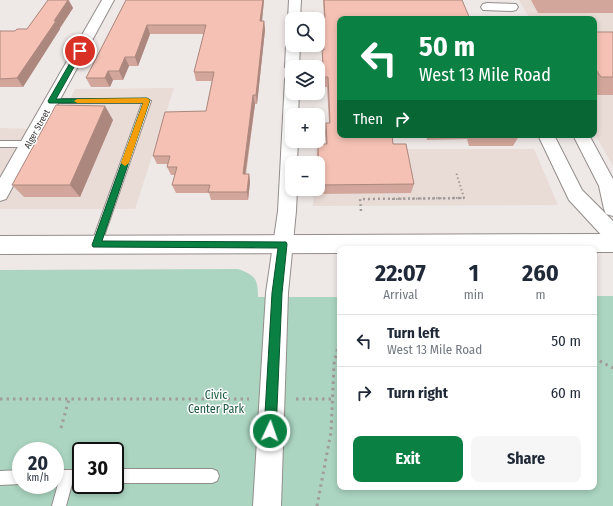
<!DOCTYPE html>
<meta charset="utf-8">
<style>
body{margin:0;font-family:"Fira Sans Condensed",sans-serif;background:#f6f6f7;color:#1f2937;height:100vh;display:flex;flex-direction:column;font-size:15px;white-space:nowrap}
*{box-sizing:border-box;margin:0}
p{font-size:13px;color:#747a83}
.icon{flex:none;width:22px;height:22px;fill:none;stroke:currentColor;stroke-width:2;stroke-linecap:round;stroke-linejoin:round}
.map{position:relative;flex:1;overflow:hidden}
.details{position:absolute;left:337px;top:246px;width:260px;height:244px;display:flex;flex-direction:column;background:#fff;border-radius:8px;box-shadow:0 2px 6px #0003}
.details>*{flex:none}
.guide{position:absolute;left:337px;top:16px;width:260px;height:122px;border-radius:8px;box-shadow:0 2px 6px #0003;background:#0b8043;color:#fff;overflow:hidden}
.tools{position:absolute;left:285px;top:12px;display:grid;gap:8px}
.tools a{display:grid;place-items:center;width:40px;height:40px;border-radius:8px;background:#fff;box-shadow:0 2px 6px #0003;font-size:20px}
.speed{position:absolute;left:12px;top:442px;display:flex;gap:8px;font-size:20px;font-weight:700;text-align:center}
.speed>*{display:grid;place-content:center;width:52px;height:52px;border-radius:50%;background:#fff;box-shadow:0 2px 6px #0003;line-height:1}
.speed small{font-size:10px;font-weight:400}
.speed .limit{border:2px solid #111;border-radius:6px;background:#fff;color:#111}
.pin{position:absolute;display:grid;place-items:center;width:34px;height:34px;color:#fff;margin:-17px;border:2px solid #fff;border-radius:50%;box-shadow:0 1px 4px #0007}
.me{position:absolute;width:44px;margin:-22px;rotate:3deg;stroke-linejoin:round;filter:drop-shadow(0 0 3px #0008)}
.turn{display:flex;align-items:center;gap:14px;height:84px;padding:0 16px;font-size:18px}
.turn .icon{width:52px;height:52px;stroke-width:2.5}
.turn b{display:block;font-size:28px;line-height:34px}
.then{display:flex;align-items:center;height:38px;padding:0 16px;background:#0003;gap:8px;font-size:15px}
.eta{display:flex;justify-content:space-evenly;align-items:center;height:68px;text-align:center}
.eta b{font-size:24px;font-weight:700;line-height:28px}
.primary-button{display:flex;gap:8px;margin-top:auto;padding:8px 16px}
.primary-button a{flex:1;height:46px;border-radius:8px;background:#0b8043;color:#fff;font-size:16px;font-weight:700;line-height:46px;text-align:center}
.primary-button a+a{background:#f6f6f7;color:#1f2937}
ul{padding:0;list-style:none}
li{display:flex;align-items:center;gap:12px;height:52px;padding:0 16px;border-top:1px solid #e0e1e3}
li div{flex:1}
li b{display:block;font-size:15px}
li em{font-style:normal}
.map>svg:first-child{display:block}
</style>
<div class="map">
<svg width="613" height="506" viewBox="0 0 613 506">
<rect width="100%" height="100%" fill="#eee8e6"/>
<g fill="#e9dbd6">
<path d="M519 0H613V166L594 133V19H530Z"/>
<path d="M174 88 135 209H0V128L56 130 75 89Z"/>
<path d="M315 149H534L558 205 313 206 314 189H318V163H315Z"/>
</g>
<path fill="#abd5c1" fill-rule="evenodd" d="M238 269C255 275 258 279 258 297H340V487H594V296H613V506H0V270ZM21 451H55V485H21ZM81 451H115V485H81Z"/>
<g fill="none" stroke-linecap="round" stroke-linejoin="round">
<defs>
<g id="service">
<path d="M49 99H147L151 101 101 245 99 248 96 249 93 248 91 245 142 103H49Z"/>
<path d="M0 141H28L32 144 28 147H0Z"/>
<path d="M115 469H212L217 471 219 476 217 481 212 483H115Z"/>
<path d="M21 470V484L0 485V471Z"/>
<path d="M55 470H81V484H72L66 506H52L58 484H55Z"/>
</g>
<g id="minor">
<path d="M102 0H114L6 199 0 201V178Z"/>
<path d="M289 0H301L300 19H292V22L288 19Z"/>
<path d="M487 3 516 4 518 7 516 10 512 11 483 10 481 7 483 4Z"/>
<path d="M292 41V45H300L299 67H292V71L287 70 285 67 286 45 288 42Z"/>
<path d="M292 75V93H299L298 115H292V141H298L297 163H292V189H297L296 211 288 293 281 506H253L266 293 278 211 285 79 287 76Z"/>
<path d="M538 135H554L582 190 613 221V242L606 240 569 200Z"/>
<path d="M573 135H589L613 179V216L606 214 604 209 599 186Z"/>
</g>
<path id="secondary" d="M613 234V252H594V249H340V253L0 254V236Z"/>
</defs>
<use href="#service" stroke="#938d8b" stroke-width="2"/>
<use href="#minor" stroke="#938d8b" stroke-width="2"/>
<use href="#secondary" stroke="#938d8b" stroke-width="2"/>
<path stroke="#a09c9a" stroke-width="2" stroke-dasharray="1.5 2.5" stroke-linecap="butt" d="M388 199 464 198 456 172"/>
<path stroke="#a09c9a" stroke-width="2.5" stroke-dasharray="2 3" stroke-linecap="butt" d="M361 211 360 199 464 198"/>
<g stroke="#a09c9a" stroke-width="3" stroke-dasharray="2.5 4" stroke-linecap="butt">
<path d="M594 358 613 368"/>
<path d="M0 399H249"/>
<path d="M296 399H333"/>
<path d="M61 428 69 399"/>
<path d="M317 506 331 432 334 364 340 338"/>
</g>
<use href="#service" fill="#fff" fill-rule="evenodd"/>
<use href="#minor" fill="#fff" fill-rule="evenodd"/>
<use href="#secondary" fill="#fff" fill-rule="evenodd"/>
</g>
<g fill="#d2a69b">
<path d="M48 0H69L73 8 60 28V29L23 87H0V31H15L27 29Z"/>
<path d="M126 0H264L262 21H264L265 30 257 104H255L246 174H249L250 182 248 200H211L209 193H176L172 185 175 175H171L167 167 168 164H157L153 156 206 111 212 81H196L194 72 204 34H150L138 66H129L123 80H113L110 87H91L86 78Z"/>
<path d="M323 0H462L340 19 393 144 414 184 411 193 319 194 317 154 318 144H326L325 133 326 123H329L327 87H323L322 60V50H323L322 28 323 18H324Z"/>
<path d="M531 0H613V13H538Z"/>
<rect x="594" y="32" width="19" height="63"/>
<path d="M113 120 80 197H24L12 185Z"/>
<path d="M426 135H518L519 136 513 146H469L467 139 427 140Z"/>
</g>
<g fill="#ab877e">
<path d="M68 0 73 8 60 28V29L23 87 17 78Z"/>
<path d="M263 0H264L261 30 260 21Z"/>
<path d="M264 21 265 30 257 104 256 95Z"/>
<path d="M147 25 150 34 138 66 135 57Z"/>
<path d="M125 57 129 66 123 80 119 71Z"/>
<path d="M108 71 113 80 110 87 105 78Z"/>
<path d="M253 95 255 104 244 182 243 174Z"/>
<path d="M105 106 113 120 80 197 70 185Z"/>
<path d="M249 174 250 182 248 200 247 192Z"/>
</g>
<g fill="#f4c1b4" stroke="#ab877e">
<path d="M48 0H68L54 21H56L17 78 0 79V31H15L17 29H27Z"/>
<path d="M126 0H263L260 21H264L256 95H253L243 174H249L247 192H208L210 185H172L177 167H167L170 156H153L165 112 206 111 214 72H194L206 25H147L135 57H125L119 71H108L105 78H86Z"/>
<path d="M324 0H462L470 19H340V135H392L393 144H406L414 184 319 185 318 144H327L326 123H330L328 77H324L322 50H324L323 18H325Z"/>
<path d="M594 32H613V77H601L594 67Z"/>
<path d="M56 105 105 106 70 185H12Z"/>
<path d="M473 135H518L519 136H473Z"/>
</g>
<path fill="#0b8043" stroke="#07532c" d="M78 49 83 51 56 99 147 98 150 100 102 241 286 242 287 244 282 293 276 431 274 435 270 437 266 435 264 431 272 293 278 248 93 247 92 245 143 103H49L48 101Z"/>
<path fill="#f59e0b" d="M147 98 150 100 129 163 125 166 121 163 143 103H77L74 101 77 99Z"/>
<g text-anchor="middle" stroke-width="3" stroke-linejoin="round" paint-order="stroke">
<g font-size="9" fill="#353332" stroke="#fff">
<text transform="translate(37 129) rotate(-61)" y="3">Alger Street</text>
</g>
<g font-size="12" fill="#1d5a43" stroke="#fff">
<text x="216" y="399">Civic<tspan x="216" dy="14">Center Park</tspan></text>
</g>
</g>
</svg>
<div class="tools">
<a><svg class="icon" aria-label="search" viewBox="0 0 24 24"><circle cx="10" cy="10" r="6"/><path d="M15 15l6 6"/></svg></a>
<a><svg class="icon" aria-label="layers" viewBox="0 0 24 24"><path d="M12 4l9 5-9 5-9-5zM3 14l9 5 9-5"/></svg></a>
<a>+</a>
<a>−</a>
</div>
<div class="speed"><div>20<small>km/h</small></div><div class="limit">30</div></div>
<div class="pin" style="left:80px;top:51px;background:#d93025"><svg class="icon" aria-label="arrive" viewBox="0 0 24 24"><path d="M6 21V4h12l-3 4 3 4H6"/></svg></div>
<svg class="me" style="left:270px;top:431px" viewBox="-20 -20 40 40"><circle r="17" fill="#0b8043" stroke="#fff" stroke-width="3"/><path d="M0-11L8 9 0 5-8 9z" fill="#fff"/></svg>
<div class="guide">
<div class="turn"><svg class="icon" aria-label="left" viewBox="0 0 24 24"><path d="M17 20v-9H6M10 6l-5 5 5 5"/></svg><div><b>50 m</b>West 13 Mile Road</div></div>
<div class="then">Then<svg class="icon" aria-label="right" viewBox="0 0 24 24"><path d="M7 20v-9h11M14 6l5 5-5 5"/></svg></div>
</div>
<section class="details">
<div class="eta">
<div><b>22:07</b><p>Arrival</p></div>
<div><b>1</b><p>min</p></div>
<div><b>260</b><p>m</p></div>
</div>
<ul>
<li><svg class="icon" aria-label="left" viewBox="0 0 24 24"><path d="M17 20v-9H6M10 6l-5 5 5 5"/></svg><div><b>Turn left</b><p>West 13 Mile Road</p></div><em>50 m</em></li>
<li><svg class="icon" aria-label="right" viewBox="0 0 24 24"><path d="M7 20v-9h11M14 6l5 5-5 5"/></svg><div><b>Turn right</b></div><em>60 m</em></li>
</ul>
<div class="primary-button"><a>Exit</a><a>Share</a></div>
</section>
</div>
